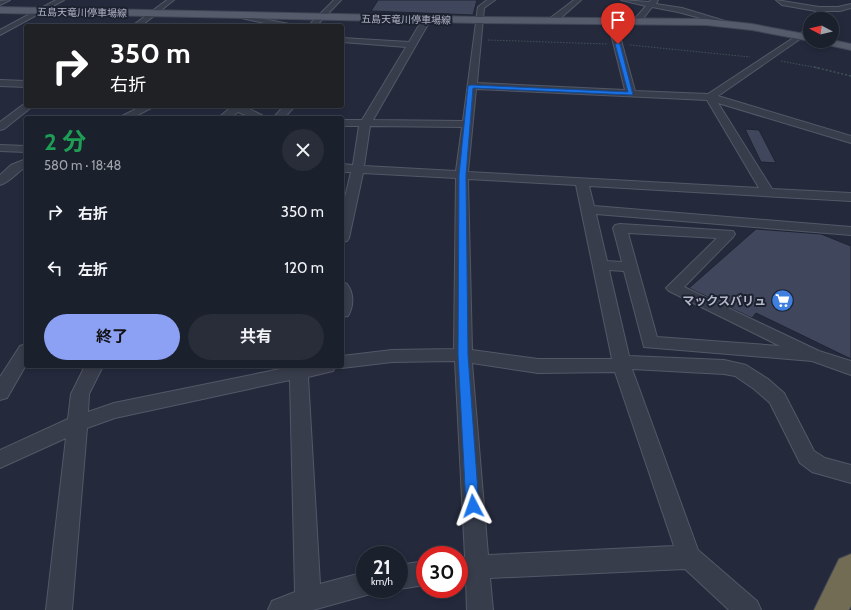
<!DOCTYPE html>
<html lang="ja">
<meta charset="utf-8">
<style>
body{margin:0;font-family:Cabin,"Noto Sans JP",sans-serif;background:#282d39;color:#f1f3f6;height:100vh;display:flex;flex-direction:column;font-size:15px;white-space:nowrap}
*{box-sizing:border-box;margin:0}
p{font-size:13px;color:#a0a3aa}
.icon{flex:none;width:22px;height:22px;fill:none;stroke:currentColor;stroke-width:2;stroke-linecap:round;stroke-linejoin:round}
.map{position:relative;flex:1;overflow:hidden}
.panel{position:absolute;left:24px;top:116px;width:320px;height:252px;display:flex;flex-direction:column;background:#1b202d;border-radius:4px;box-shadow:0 2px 6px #0003,0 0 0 1px #393e49}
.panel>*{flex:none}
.banner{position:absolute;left:24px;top:24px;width:320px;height:84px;border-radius:4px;box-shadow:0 2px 6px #0003,0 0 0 1px #393e49;background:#202124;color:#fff;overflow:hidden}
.needle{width:26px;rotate:277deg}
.tools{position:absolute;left:803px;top:12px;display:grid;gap:8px}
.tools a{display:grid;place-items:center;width:36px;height:36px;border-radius:50%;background:#1b202d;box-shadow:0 2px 6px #0003,0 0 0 1px #393e49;font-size:20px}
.speed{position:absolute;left:356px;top:546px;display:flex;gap:8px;font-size:20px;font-weight:700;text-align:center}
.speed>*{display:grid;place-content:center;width:52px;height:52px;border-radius:50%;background:#1b202d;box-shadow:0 2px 6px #0003,0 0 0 1px #393e49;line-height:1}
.speed small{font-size:10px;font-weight:400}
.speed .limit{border:6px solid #d22;background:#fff;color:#111}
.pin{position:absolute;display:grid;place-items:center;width:34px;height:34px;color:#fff;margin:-41px -17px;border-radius:50% 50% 50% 0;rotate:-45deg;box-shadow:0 0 4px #0007}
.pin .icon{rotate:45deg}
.me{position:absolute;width:44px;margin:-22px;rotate:356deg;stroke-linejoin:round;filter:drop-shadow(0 0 3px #0008)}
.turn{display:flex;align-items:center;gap:14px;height:84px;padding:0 20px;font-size:18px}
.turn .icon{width:52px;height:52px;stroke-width:2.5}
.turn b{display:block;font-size:28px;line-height:34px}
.round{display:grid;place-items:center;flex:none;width:42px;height:42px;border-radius:21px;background:#282d39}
.overview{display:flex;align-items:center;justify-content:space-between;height:68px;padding:0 20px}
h1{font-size:24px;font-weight:700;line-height:30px;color:#1e9e55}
.action{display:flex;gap:8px;margin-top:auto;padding:8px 20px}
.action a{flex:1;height:46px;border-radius:24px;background:#8ca1f4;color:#111;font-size:16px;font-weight:700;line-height:46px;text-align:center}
.action a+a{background:#282d39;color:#f1f3f6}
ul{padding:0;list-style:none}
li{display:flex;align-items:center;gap:12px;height:56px;padding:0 20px}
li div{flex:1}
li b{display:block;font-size:15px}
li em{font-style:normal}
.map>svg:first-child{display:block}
</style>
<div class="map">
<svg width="851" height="610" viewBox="0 0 851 610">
<rect width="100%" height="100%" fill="#242a3c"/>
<g fill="#40465c" stroke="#1f2433">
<path d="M378 0H477L473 15 371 11Z"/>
<path d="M745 129 759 130 776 163 761 162Z"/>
<path d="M756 229 821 234 851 246V359L756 313 752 318 689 288Z"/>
</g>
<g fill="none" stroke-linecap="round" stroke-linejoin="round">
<defs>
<g id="minor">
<path d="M10 0 0 5V1Z"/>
<path d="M56 0H64L0 35V30Z"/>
<path d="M167 0H174L141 26H132Z"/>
<path d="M334 0H341L316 26H308Z"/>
<path d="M487 0H495L484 8 477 83 625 90 608 22 612 20 616 22 635 91 708 94 810 27V32L718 96 851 136V143L718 103 772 189 851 193V201L589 186 594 206 851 227V235L596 214 607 261 622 262 613 228 615 225 620 224 733 231 735 234 733 237 684 287 819 351 851 361V375L812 361 644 347 624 271 609 270 629 356 724 360 746 365 768 379 784 393 814 451 825 458 851 465V483L812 472 800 463 770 403 754 389 735 376 724 374 632 369 698 550 757 601 761 610H729L685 569 490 578 493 610H467L466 580 459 581V557H465L455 361 392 362 342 368 336 366 333 371 308 377 320 584 365 572V589H375L374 593 313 610H268L272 601 295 592 290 380 115 418 87 428 72 610H46L66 438 0 468V450L68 419 71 394 85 366H103L89 394 88 412 114 403 295 366H342V356L392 350 454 349 456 178 363 173 349 238 347 241 342 242V210L351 172H342V164L353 165 359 126H342V120H362L406 47 342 42V38L409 42 424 17H430L431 19 373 120 463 121 478 7ZM476 89 707 100 759 188 468 172ZM370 126 462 127 456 171 364 166ZM468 179 576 185 612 359H538L472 350ZM628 233 717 238 666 288 669 291 780 346 657 337ZM472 363 538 373 615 372 674 546 488 555Z"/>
<path d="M574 0H581L555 23H549V19Z"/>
<path d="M621 0 649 2 651 0H658L656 4 682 8 738 25 734 27 678 12 652 7 639 24H636L632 22 646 6Z"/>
<path d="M776 0 819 7H838L851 4V8L840 11H823L827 19H819L816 11 782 5Z"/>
<path d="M234 13 289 24 293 26H278L237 17 233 15Z"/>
<path d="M0 80 26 81V87L0 86Z"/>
<path d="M24 104H26V106H33L4 129 0 130V122Z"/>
<path d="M142 106H155L132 118H118Z"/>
<path d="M228 106H244L267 118H253L238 112 230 118H218L230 108Z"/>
<path d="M284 106H295L284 118H273Z"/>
<path d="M0 145 26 146V152L0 151Z"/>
<path d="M26 159V167C17 172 10 182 0 185V175L11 165Z"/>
<path d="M342 282 347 284C354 293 354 306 348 316L342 317Z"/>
<path d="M26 344V365L7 398 0 400V377L20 346Z"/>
<path d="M425 561V585L399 589V565Z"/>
</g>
<g id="major">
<path d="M0 7 479 17 706 19 752 24 810 35V41L752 30 706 25 479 23 0 13Z"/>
<path d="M832 40 851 44V50L819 43 818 41Z"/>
</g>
<path id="highway" d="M851 554V606L849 610H814L839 559Z"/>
</defs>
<use href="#minor" stroke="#535867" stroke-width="2"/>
<use href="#major" stroke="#414655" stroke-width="2"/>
<use href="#highway" stroke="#404554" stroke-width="2"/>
<g stroke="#415257" stroke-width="1" stroke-dasharray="1.5 1.5" stroke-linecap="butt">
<path d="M488 40 607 44"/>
<path d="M630 45 750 57"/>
<path d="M781 61 818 68"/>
</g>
<path stroke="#415257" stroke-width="1.5" stroke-dasharray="2 2" stroke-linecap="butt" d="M814 67 851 76"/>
<use href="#minor" fill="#383d4c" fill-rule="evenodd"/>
<use href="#major" fill="#565b6c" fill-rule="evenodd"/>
<use href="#highway" fill="#726c55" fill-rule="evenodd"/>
</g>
<path fill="#1a73e8" stroke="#114b97" d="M618 43 620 44 633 95 473 88 466 175 468 355 479 506 477 510 473 512 468 510 466 506 458 355 459 175 468 86 471 85 628 92 615 44Z"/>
<defs>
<symbol id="supermarket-disc" viewBox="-11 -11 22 22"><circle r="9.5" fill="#3f7fe0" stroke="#1d2231"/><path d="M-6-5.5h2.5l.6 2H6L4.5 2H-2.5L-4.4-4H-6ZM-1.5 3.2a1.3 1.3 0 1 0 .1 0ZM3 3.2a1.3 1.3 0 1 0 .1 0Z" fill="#fff"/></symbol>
</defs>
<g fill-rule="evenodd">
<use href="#supermarket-disc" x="770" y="288" width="25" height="25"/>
</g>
<g text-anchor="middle" stroke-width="4" stroke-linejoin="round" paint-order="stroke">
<g font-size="10" fill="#b4b8c8" stroke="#1d2231">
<text transform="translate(82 12) rotate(1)" y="4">五島天竜川停車場線</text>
<text transform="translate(406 19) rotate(1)" y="4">五島天竜川停車場線</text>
</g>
<g font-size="12" font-weight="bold" fill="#b4b8c8" stroke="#1d2231" text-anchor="end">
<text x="766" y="305">マックスバリュ</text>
</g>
</g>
</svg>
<div class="tools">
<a><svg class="needle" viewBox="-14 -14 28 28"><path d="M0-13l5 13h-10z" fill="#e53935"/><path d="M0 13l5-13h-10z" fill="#a0a3aa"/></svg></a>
</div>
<div class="speed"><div>21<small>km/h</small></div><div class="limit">30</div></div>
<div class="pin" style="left:618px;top:44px;background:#d93025"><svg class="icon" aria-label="arrive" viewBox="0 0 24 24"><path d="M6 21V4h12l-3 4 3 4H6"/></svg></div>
<svg class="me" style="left:473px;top:506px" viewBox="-20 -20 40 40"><path d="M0-17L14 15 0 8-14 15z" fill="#1a73e8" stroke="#fff" stroke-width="4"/></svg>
<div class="banner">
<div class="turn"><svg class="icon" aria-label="right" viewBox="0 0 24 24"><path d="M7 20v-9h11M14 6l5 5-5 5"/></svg><div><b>350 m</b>右折</div></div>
</div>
<section class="panel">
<div class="overview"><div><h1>2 分</h1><p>580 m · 18:48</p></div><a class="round"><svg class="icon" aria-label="close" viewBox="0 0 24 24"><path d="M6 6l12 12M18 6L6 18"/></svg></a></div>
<ul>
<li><svg class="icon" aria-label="right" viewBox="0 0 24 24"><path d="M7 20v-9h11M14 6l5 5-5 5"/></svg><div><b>右折</b></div><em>350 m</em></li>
<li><svg class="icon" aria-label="left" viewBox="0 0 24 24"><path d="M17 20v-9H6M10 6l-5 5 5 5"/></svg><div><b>左折</b></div><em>120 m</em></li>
</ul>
<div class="action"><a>終了</a><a>共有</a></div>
</section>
</div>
